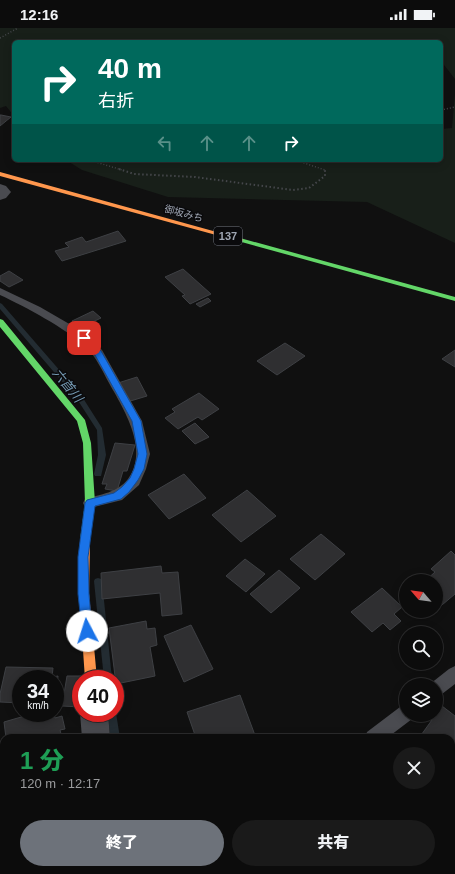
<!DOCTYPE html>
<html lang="ja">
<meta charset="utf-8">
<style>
body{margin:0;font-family:Helvetica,"Noto Sans JP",sans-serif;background:#1a1a1a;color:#f1f3f6;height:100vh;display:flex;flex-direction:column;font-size:15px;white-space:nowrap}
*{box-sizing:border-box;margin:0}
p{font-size:13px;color:#9a9b9d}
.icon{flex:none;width:22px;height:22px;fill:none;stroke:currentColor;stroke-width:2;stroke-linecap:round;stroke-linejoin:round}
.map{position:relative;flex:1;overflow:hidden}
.drawer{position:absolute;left:0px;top:706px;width:455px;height:140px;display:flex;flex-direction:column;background:#0c0c0c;border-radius:12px 12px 0 0;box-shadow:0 2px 10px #0003,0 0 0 1px #2c2c2d}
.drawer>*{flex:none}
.top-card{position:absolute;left:12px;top:12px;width:431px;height:122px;border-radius:6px;box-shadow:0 2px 10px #0003,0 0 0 1px #2c2c2d;background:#00695c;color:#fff;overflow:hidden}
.needle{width:26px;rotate:298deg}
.controls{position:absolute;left:399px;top:546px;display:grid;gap:8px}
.controls a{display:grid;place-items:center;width:44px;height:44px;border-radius:50%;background:#0c0c0c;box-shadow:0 2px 10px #0003,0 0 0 1px #2c2c2d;font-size:20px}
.speed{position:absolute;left:12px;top:642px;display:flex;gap:8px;font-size:20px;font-weight:700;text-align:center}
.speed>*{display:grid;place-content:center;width:52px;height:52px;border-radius:50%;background:#0c0c0c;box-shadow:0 2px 10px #0003,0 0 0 1px #2c2c2d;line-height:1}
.speed small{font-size:10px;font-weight:400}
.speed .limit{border:6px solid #d22;background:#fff;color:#111}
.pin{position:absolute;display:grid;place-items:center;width:34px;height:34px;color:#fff;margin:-17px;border-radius:8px;box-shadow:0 2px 6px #0006}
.me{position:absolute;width:44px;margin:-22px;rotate:355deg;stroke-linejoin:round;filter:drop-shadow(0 0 3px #0008)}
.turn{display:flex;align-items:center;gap:14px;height:84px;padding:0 20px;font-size:18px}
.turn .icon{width:52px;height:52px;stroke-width:2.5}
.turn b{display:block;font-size:28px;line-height:34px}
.lanes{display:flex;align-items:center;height:38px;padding:0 20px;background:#0003;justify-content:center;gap:20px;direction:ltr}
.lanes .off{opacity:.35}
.round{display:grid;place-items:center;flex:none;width:42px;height:42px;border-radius:21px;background:#1a1a1a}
.head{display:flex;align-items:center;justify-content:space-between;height:68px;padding:0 20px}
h1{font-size:24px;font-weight:800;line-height:30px;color:#1e9e55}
.action{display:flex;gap:8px;margin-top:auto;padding:8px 20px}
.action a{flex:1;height:46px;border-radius:24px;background:#6d727a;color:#fff;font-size:16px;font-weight:800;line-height:46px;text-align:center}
.action a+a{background:#1a1a1a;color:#f1f3f6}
.status{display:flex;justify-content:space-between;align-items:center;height:28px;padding:0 20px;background:#0c0c0c;direction:ltr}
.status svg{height:11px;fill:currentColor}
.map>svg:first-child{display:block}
</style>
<div class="status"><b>12:16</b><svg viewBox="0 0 49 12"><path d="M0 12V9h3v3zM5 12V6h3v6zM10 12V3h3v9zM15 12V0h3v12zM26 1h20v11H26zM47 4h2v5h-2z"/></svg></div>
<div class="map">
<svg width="455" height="846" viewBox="0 0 455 846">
<rect width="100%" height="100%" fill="#101010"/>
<g fill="#181f19">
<path d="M0 0H455V51L441 33V14H14V88L6 78 0 80Z"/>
<path d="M455 66V215L367 174 168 169 82 142 66 132H441V101L452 100Z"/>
</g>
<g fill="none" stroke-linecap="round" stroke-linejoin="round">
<g fill="#232c32" fill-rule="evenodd">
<path d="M0 275 2 276 81 367 102 400 106 427 101 448H95L94 446 98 427 97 402 77 371 0 281Z"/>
<path d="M98 550 101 551 102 553 112 651H104L94 553 95 551Z"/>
<path d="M115 682 116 685 120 710H110L108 685H115Z"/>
</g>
</g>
<g fill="#2f2f31" stroke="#3e4044">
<path d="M0 87H1L11 89 0 98Z"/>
<path d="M118 203 126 213 62 233 55 223 69 219 65 215 82 209 86 214Z"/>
<path d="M183 241 211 266 190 276 182 268 185 267 165 249Z"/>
<path d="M9 243 23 252 9 259 0 253V248Z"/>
<path d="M208 270 211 273 200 279 196 276Z"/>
<path d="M93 283 101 290 80 300 72 293Z"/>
<path d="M285 315 305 328 277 347 257 333Z"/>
<path d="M455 322V339L442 331Z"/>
<path d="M137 349 147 368 127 374 118 355Z"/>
<path d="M199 365 219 381 202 392 198 389 178 401 165 390 175 384 172 381Z"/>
<path d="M195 395 209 409 195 416 182 403Z"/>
<path d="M115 415 135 417 127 443H123L117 463 105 461 107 456H102Z"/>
<path d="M184 446 206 470 169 491 148 467Z"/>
<path d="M247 462 276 488 241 514 212 487Z"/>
<path d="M321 506 345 526 315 552 290 531Z"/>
<path d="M451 523 455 527V566L436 582V553H425L435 544 431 541Z"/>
<path d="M245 531 265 546 246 564 226 548Z"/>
<path d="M161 538 162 545 178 544 182 586 162 588 160 565 102 571 101 545Z"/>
<path d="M279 542 300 560 271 585 250 566Z"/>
<path d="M382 560 402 579 394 586 401 593 390 602 383 595 372 604 351 584Z"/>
<path d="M146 593 147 601 155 600 157 617 150 619 155 648 116 656 109 600Z"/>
<path d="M191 597 213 641 184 654 164 608Z"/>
<path d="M6 639 53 640 52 649 58 648 56 670 55 651H21V675L0 674V666Z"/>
<path d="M67 648H85V651H81V679L62 678Z"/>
<path d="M240 667 256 710H196L187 684Z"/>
<path d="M442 678 455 688V715L451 721V710H419Z"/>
<path d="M35 685H47V687L54 685 55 690 62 688 65 701 60 702 62 710H6L4 694Z"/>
<path d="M194 842V846H171Z"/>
<path d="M335 842H355L354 846H343Z"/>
</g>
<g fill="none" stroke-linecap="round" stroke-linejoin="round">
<g stroke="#45474b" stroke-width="1.5" stroke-dasharray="1 2" stroke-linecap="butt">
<path d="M0 10 18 0"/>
<path d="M441 82 455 79"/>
<path d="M89 132 122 142"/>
<path d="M295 132 325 142"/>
</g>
<path stroke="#45474b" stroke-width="2" stroke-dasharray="1.5 2.5" stroke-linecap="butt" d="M119 141 134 146 195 149 293 162 309 160 325 148V141"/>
<g fill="#4a4b50" fill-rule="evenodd">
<path d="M0 260 40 279 78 301 93 313 102 322 142 393 150 426 146 441 139 457 122 472 90 480 85 479 83 475 85 471C101 466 117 465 128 451 150 422 123 380 109 355 102 342 96 329 86 319 65 300 26 279 0 267Z"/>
<path d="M455 638V656L442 666 436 669V657H430V656L449 641Z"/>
<path d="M406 677V687H413L412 691 387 710H365L367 704 400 679Z"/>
</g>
<g fill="#4a4b50" fill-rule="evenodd">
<path d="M0 156 6 158 11 164 6 170 0 172Z"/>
<path d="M81 683V685H108L110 710H82L80 685Z"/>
<path d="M95 842H127L128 846H96Z"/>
<path d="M300 842H338L340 846H302Z"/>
</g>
<g fill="#63d668" fill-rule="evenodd">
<path d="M240 210 455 269V273L238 213V211Z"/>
<path d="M0 291 3 292 85 392 91 415 95 475 88 515 85 516 82 515 80 512 85 475 83 415 77 393 0 299Z"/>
</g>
<g fill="#ff974d" fill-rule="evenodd">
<path d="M0 144 242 211 243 212 242 213H238L0 148Z"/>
<path d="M85 508 88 509 90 512 89 565 97 651H85L79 565 80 512 82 509Z"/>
</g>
</g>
<path fill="#1a73e8" stroke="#114b97" d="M84 307 86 308 101 323 141 393 147 426 144 441 138 452 129 464 121 471 95 478 88 529 89 566 92 603 91 606 87 608 83 606 82 603 78 566V529L85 475 87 472 114 465 122 459 130 450 134 441 138 426 132 393 95 327 80 310Z"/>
<g text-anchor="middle" stroke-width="3" stroke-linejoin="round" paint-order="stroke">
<g font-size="10" fill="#9fa6b3" stroke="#0a0a0c">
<text transform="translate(184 185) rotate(15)" y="4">御坂みち</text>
</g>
<rect fill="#0a0a0c" stroke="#727781" stroke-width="1" x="214" y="199" width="28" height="18" rx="3"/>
<g font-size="11" font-weight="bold" fill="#9fa6b3">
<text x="228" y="212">137</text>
</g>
<g font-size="13" font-style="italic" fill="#7398b1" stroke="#0a0a0c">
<text transform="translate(68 357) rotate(51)" y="5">六首川</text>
</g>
</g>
</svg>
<div class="controls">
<a><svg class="needle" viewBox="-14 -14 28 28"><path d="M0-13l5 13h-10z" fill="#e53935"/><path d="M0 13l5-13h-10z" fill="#9a9b9d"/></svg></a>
<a><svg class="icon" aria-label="search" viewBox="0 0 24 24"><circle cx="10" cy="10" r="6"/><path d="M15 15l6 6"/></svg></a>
<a><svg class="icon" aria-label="layers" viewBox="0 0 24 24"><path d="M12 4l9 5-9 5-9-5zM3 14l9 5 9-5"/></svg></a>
</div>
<div class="speed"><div>34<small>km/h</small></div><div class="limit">40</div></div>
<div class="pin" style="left:84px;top:310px;background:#d93025"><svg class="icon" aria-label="arrive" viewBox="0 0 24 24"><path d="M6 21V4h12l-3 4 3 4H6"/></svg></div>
<svg class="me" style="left:87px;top:603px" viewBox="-20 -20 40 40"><circle r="19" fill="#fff"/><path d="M0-13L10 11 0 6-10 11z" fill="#1a73e8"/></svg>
<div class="top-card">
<div class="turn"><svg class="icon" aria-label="right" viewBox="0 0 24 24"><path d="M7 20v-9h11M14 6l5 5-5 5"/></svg><div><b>40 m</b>右折</div></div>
<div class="lanes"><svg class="icon off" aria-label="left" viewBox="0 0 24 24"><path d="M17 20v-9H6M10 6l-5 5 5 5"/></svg><svg class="icon off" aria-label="ahead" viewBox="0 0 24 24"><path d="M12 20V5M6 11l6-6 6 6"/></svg><svg class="icon off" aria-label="ahead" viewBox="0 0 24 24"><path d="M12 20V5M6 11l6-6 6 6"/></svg><svg class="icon" aria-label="right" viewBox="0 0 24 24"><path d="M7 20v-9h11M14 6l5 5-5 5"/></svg></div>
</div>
<section class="drawer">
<div class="head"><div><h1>1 分</h1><p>120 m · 12:17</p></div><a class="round"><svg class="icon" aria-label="close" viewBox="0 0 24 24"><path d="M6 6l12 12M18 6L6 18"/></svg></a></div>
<div class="action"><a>終了</a><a>共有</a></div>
</section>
</div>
